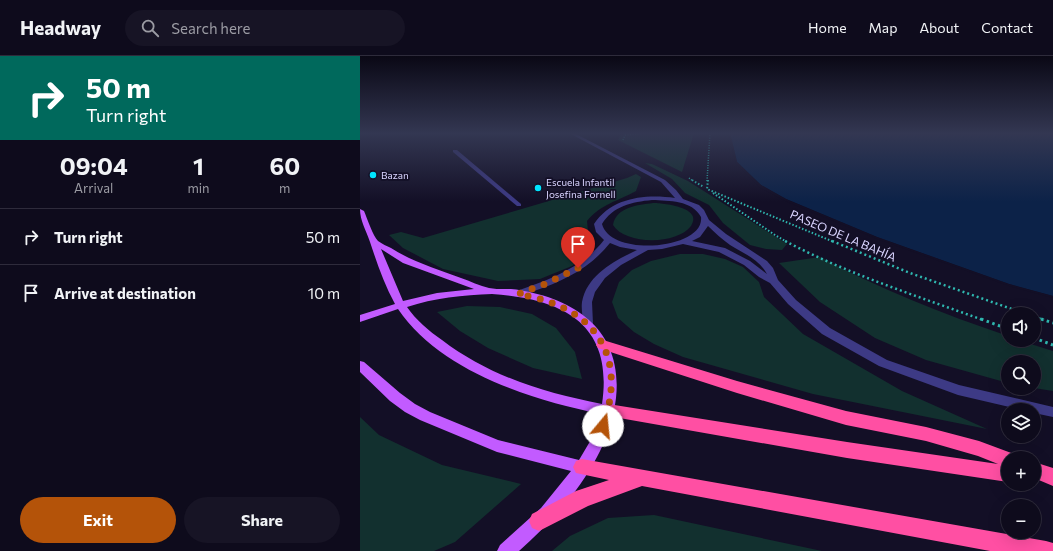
<!DOCTYPE html>
<meta charset="utf-8">
<style>
body{margin:0;font-family:Commissioner,sans-serif;background:#171425;color:#f1f3f6;height:100vh;display:flex;flex-direction:column;font-size:15px;white-space:nowrap}
*{box-sizing:border-box;margin:0}
p{font-size:13px;color:#9b9ba3}
.icon{flex:none;width:22px;height:22px;fill:none;stroke:currentColor;stroke-width:2;stroke-linecap:round;stroke-linejoin:round}
.map{position:relative;flex:1;overflow:hidden}
.details{display:flex;flex-direction:column;background:#0e0b1c;width:360px}
.details>*{flex:none}
.banner{background:#00695c;color:#fff;overflow:hidden}
.tools{position:absolute;left:641px;top:251px;display:grid;gap:8px}
.tools a{display:grid;place-items:center;width:40px;height:40px;border-radius:50%;background:#0e0b1c;box-shadow:0 4px 16px #0002,0 0 0 1px #2e2b3b;font-size:20px}
.pin{position:absolute;display:grid;place-items:center;width:34px;height:34px;color:#fff;margin:-41px -17px;border-radius:50% 50% 50% 0;rotate:-45deg;box-shadow:0 0 4px #0007}
.pin .icon{rotate:45deg}
.me{position:absolute;width:44px;margin:-22px;rotate:17deg;stroke-linejoin:round;filter:drop-shadow(0 0 3px #0008)}
.turn{display:flex;align-items:center;gap:14px;height:84px;padding:0 20px;font-size:18px}
.turn .icon{width:52px;height:52px;stroke-width:2.5}
.turn b{display:block;font-size:28px;line-height:34px}
.eta{display:flex;justify-content:space-evenly;align-items:center;height:68px;text-align:center}
.eta b{font-size:24px;font-weight:700;line-height:28px}
.primary-button{display:flex;gap:8px;margin-top:auto;padding:8px 20px}
.primary-button a{flex:1;height:46px;border-radius:24px;background:#b45309;color:#fff;font-size:16px;font-weight:700;line-height:46px;text-align:center}
.primary-button a+a{background:#171425;color:#f1f3f6}
ul{padding:0;list-style:none}
li{display:flex;align-items:center;gap:12px;height:56px;padding:0 20px;border-top:1px solid #2e2b3b}
li div{flex:1}
li b{display:block;font-size:15px}
li em{font-style:normal}
header{display:flex;align-items:center;gap:24px;box-sizing:border-box;height:56px;padding:0 20px;background:#0e0b1c;border-bottom:1px solid #2e2b3b}
header strong{font-size:19px}
nav{display:flex;gap:22px;margin-inline-start:auto;font-size:14px}
.search{width:280px;height:36px;background:#171425;display:flex;align-items:center;gap:10px;box-sizing:border-box;padding:0 14px;border-radius:22px;color:#9b9ba3;font-size:15px}
main{display:flex;flex:1;min-height:0}
.map>svg:first-child{display:block}
</style>
<header>
<strong>Headway</strong>
<div class="search"><svg class="icon" aria-label="search" viewBox="0 0 24 24"><circle cx="10" cy="10" r="6"/><path d="M15 15l6 6"/></svg>Search here</div>
<nav><a>Home</a><a>Map</a><a>About</a><a>Contact</a></nav>
</header>
<main>
<section class="details">
<div class="banner">
<div class="turn"><svg class="icon" aria-label="right" viewBox="0 0 24 24"><path d="M7 20v-9h11M14 6l5 5-5 5"/></svg><div><b>50 m</b>Turn right</div></div>
</div>
<div class="eta">
<div><b>09:04</b><p>Arrival</p></div>
<div><b>1</b><p>min</p></div>
<div><b>60</b><p>m</p></div>
</div>
<ul>
<li><svg class="icon" aria-label="right" viewBox="0 0 24 24"><path d="M7 20v-9h11M14 6l5 5-5 5"/></svg><div><b>Turn right</b></div><em>50 m</em></li>
<li><svg class="icon" aria-label="arrive" viewBox="0 0 24 24"><path d="M6 21V4h12l-3 4 3 4H6"/></svg><div><b>Arrive at destination</b></div><em>10 m</em></li>
</ul>
<div class="primary-button"><a>Exit</a><a>Share</a></div>
</section>
<div class="map">
<svg width="693" height="495" viewBox="0 0 693 495">
<rect width="100%" height="100%" fill="#130f26"/>
<g fill="#12302f">
<path d="M261 77H334L322 116 258 84Z"/>
<path d="M285 107 292 108 328 125 427 188 422 194 406 193 390 189 363 167 349 149 325 137 312 123Z"/>
<path d="M276 118 281 121 276 135C258 145 241 148 227 165L229 185 227 197 212 210 180 223 138 225 83 213 43 192 29 179 41 176 63 182 267 122Z"/>
<path d="M293 147C302 147 344 151 331 170 317 189 265 189 253 169 256 151 278 149 293 147Z"/>
<path d="M320 198H343L365 203 383 211 399 226 404 241 443 278 542 335 627 373 453 338 323 301 294 288 274 276 258 262 252 246 259 226 272 214 291 205Z"/>
<path d="M460 201C520 233 583 258 648 280V284H658L693 295V335L674 332V306H648V327L566 304 515 282 460 246 419 207Z"/>
<path d="M107 250 140 251 172 258 196 272 215 296 222 323 173 312 128 292 100 275 77 256Z"/>
<path d="M0 361 19 379 82 409 161 428 95 486 74 495H0Z"/>
<path d="M294 459 462 495H192L210 480 248 462Z"/>
</g>
<path fill="#0c2248" d="M370 77H693V240L649 228 517 181 426 143 401 129 377 106Z"/>
<path fill="#130f26" d="M368 77H370L377 106 401 129 426 143 517 181 649 228 693 240V242L649 230 517 183 425 145 399 131 376 108Z"/>
<g fill="none" stroke-linecap="round" stroke-linejoin="round">
<g stroke="#2fb8b0" stroke-width="1.5" stroke-dasharray="1 1.5" stroke-linecap="butt">
<path d="M265 79 286 77"/>
<path d="M263 84 266 77"/>
<path d="M329 122 333 125"/>
<path d="M347 125 350 77"/>
</g>
<g stroke="#2fb8b0" stroke-width="2" stroke-dasharray="1.5 2" stroke-linecap="butt">
<path d="M332 124 344 131"/>
<path d="M348 124 347 133 474 186"/>
<path d="M353 137 415 179 427 186"/>
</g>
<g stroke="#2fb8b0" stroke-width="2.5" stroke-dasharray="2 3" stroke-linecap="butt">
<path d="M425 185C488 218 557 240 623 264"/>
<path d="M472 185 550 217 666 258"/>
<path d="M674 261 684 264"/>
</g>
<g stroke="#2fb8b0" stroke-width="3" stroke-dasharray="2.5 3.5" stroke-linecap="butt">
<path d="M621 263 648 273"/>
<path d="M681 263 693 267"/>
<path d="M674 282 693 289"/>
</g>
<g fill="#3d3a85" fill-rule="evenodd">
<path d="M209 77H214L305 124 316 134 323 143 339 149 344 154 349 164 366 178 407 205 413 212 418 224 436 244 470 272 527 304 599 329 693 351V361L674 357V354H662L598 339 519 310 462 278 428 248 410 227 399 221 384 209 359 196 323 188 302 193 288 194 261 209 245 222 235 236 232 246 233 268 232 270H224L223 268C223 261 221 253 222 246 227 219 254 205 277 194L260 191 250 187C230 212 204 225 174 235 168 237 160 242 154 240L152 238 154 236C188 224 221 213 244 184L236 176 234 168C252 141 286 138 315 142L301 126ZM292 144C309 145 332 144 341 161 345 193 251 202 242 168 253 150 272 146 292 144ZM348 170C355 177 362 183 370 189 383 197 399 203 407 218L390 205 365 192 332 185 340 181Z"/>
<path d="M93 94H97L161 148V150H157L93 96Z"/>
</g>
<path fill="#c25bff" fill-rule="evenodd" d="M0 153 4 155C7 162 13 180 18 185 22 188 27 190 31 192 53 206 77 213 101 222 110 225 120 230 129 232 139 234 150 232 159 234 219 244 263 277 256 342 249 403 203 456 159 495H137L140 489 181 452 211 415 137 396 60 364 45 356 30 345 0 316V305L4 306 40 337 55 348 70 356 138 384 219 404 232 382 241 358C171 344 80 315 38 253L0 266V259L35 248C24 228 17 207 10 186 6 174 0 165 0 153ZM21 193 43 207 114 233 77 237 43 245ZM132 238C202 243 254 267 242 348 185 337 129 320 82 284 69 275 56 264 47 251 74 242 103 239 132 238Z"/>
<g fill="#ff4fa3" fill-rule="evenodd">
<path d="M243 284 377 325 486 355 566 371 619 385 654 398 656 402H648V426L487 402 248 360 242 359 240 354 242 349 248 348 487 386 638 408 618 400 566 385 486 369 377 337 238 292 236 289 238 286Z"/>
<path d="M222 403 686 485 693 487V495H630L282 430 228 450 179 475 172 472 169 465 172 458 216 435 249 424 216 417 213 411 216 405Z"/>
<path d="M674 406 693 412V430L674 422Z"/>
</g>
</g>
<linearGradient id="sky" x2="0" y2="1"><stop stop-color="#0a0815"/><stop offset="0.53" stop-color="#333752"/><stop offset="1" stop-color="#333752" stop-opacity="0"/></linearGradient>
<rect width="693" height="146" fill="url(#sky)"/>
<g fill="none" stroke-linecap="round" stroke-linejoin="round">
<path stroke="#b45309" stroke-width="7" stroke-dasharray="0 12.6" d="M218 212 185 228 158 238C232 250 269 296 243 370"/>
</g>
<g fill="#00e5ff" stroke="#130f26" stroke-width="1.5">
<circle cx="13" cy="119" r="4"/>
<circle cx="178" cy="132" r="4"/>
</g>
<g text-anchor="middle" stroke-width="3.5" stroke-linejoin="round" paint-order="stroke">
<g font-size="10" fill="#d9d4ff" stroke="#130f26" text-anchor="start">
<text x="21" y="123">Bazan</text>
<text x="186" y="130">Escuela Infantil<tspan x="186" dy="12">Josefina Fornell</tspan></text>
</g>
<g font-size="12" fill="#d9d4ff" stroke="#130f26">
<text transform="translate(483 180) rotate(23)" y="4">PASEO DE LA BAHÍA</text>
</g>
</g>
</svg>
<div class="tools">
<a><svg class="icon" aria-label="sound" viewBox="0 0 24 24"><path d="M4 9h4l5-4v14l-5-4H4zM17 9q2 3 0 6"/></svg></a>
<a><svg class="icon" aria-label="search" viewBox="0 0 24 24"><circle cx="10" cy="10" r="6"/><path d="M15 15l6 6"/></svg></a>
<a><svg class="icon" aria-label="layers" viewBox="0 0 24 24"><path d="M12 4l9 5-9 5-9-5zM3 14l9 5 9-5"/></svg></a>
<a>+</a>
<a>−</a>
</div>
<div class="pin" style="left:218px;top:212px;background:#d93025"><svg class="icon" aria-label="arrive" viewBox="0 0 24 24"><path d="M6 21V4h12l-3 4 3 4H6"/></svg></div>
<svg class="me" style="left:243px;top:370px" viewBox="-20 -20 40 40"><circle r="19" fill="#fff"/><path d="M0-13L10 11 0 6-10 11z" fill="#b45309"/></svg>
</div>
</main>
